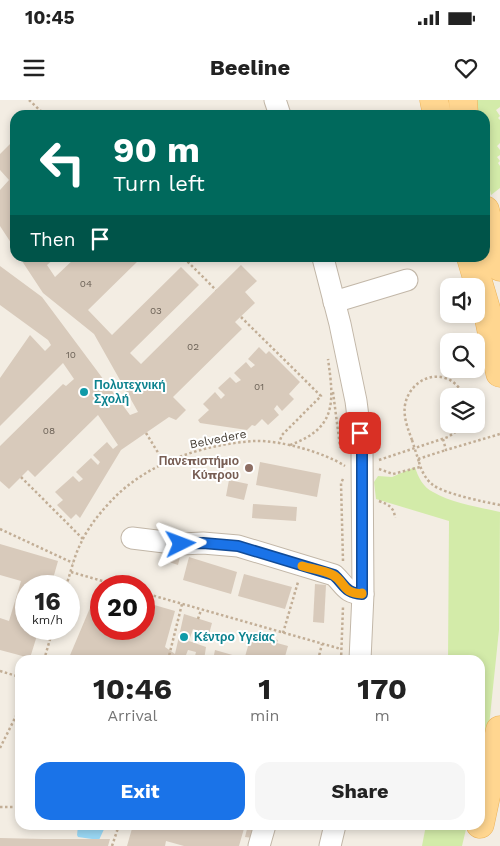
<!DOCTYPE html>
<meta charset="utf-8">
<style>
body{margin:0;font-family:"Work Sans",sans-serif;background:#f6f6f6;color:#222;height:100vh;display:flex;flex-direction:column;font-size:19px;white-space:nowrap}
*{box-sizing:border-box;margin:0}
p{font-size:16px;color:#767676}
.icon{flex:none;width:28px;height:28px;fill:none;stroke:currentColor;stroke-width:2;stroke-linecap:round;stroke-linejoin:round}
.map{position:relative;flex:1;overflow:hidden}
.drawer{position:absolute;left:15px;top:555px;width:470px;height:175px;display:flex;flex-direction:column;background:#fff;border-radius:15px;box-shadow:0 2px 8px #0003}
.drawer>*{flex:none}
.top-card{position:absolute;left:10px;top:10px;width:480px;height:152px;border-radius:15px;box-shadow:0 2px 8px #0003;background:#00695c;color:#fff;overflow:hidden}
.tools{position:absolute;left:440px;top:178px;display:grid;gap:10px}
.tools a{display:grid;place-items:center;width:45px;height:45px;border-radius:10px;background:#fff;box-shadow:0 2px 8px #0003;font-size:25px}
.speed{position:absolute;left:15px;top:475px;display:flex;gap:10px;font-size:25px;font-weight:700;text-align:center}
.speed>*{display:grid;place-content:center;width:65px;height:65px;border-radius:50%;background:#fff;box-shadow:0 2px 8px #0003;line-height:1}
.speed small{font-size:12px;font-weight:400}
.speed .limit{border:8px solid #d22;background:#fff;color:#111}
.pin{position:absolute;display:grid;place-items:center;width:42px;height:42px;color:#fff;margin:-21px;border-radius:10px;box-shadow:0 2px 8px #0006}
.me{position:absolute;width:55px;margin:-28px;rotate:87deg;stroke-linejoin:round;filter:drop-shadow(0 0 4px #0008)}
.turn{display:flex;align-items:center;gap:18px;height:105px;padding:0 20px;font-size:22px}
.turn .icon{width:65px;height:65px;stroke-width:2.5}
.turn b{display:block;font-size:35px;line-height:42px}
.then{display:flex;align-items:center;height:48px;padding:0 20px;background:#0003;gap:10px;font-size:19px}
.eta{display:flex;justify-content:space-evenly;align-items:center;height:85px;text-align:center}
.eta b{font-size:30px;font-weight:700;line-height:35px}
.action{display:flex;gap:10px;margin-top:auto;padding:10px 20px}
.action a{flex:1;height:58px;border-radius:15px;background:#1a73e8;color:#fff;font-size:20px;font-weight:700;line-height:58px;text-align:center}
.action a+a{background:#f6f6f6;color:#222}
.status{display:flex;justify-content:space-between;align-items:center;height:35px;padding:0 25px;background:#fff;direction:ltr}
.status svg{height:14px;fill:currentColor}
header{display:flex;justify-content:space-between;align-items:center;height:65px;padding:0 20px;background:#fff;font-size:22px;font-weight:700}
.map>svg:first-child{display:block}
</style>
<div class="status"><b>10:45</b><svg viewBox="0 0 49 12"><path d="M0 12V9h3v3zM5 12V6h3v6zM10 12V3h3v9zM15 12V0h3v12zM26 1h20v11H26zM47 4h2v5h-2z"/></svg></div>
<header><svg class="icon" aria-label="menu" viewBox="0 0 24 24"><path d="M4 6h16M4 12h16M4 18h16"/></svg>Beeline<svg class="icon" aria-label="heart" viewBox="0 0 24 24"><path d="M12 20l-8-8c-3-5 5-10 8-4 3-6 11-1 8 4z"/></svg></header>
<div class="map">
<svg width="500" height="746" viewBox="0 0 500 746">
<rect width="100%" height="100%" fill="#f3ede3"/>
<g fill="#d3eba9">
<path d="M473 0H500V7L496 10 500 16 498 18 500 20V43L497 46 500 50V55L497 57 500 61 498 63 500 66V88L491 95 485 65V15H475Z"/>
<path d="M415 367C418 377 423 387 433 392 451 403 479 407 500 412L499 530 489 626 480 671V560H448L449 421 376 399 374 382 378 376 392 377Z"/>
<path d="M426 725H467L462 746H422Z"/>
</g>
<path fill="#9ad8f5" d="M80 725H106L99 740 78 737 77 735 78 726Z"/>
<g fill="#d8cabb">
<path d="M15 39V107L11 110 15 116V149L0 126V90L9 80 0 70V54Z"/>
<path d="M20 158H55L47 165 55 177 75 158H141L88 210 112 235 181 167 199 185 130 253 141 264 241 165 257 181 245 192 255 203 235 222 242 229 173 297 186 310 176 320 169 317 121 350 80 418 76 414 71 419 57 405 63 400 55 392 73 376 79 382 83 379 76 372 91 358 98 365 100 362 93 355 107 342 113 349 118 345 98 315 35 377 28 370 9 389 0 381V346L63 284 66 286 74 279 63 263 0 326V278L30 235 45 251 51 245 48 240 0 205V166L42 197 130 315 138 312 94 234 43 193Z"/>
<path d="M259 247 266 254 269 251 300 282 289 294 294 299 282 311 277 305 274 309 279 315 268 325 262 319 255 326 252 325 247 330 200 323 198 320 209 310 203 304 215 292 221 299 225 295 218 288 230 277 236 283 241 280 234 273 246 262 251 268 255 265 248 259Z"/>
<path d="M260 362 321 374 317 397 256 385Z"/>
<path d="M229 380 248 384 244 400 226 396Z"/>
<path d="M253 404 297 407 296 421 252 418Z"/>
<path d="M0 444 58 461 51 486H26V529H39L30 558 0 550V518L9 521 21 481 0 475Z"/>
<path d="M169 450 181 453 178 465 166 461Z"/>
<path d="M189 457 237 472 231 494 183 480Z"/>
<path d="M244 474 292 487 285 509 238 496Z"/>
<path d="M315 484 326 485 324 523 313 522Z"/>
<path d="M98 489 101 490V529H144V502L175 511 165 547 175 554 184 514 212 523 209 534 193 529 189 541 206 547 204 560H194L196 552 188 550 184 560H68Z"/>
<path d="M262 535 278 540 277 543 288 546 284 560H244L251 536 261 539Z"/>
<path d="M215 550 236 556 235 560H213Z"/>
<path d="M133 725H179L194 729 195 725H245L239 746H184L166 741 165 746H127Z"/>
<path d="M248 725H256L253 738 245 737Z"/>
<path d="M0 738 44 739H110L108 746H0Z"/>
</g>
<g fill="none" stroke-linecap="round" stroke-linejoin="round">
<defs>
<g id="minor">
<path d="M275 0 280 15"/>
<path d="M323 158 340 224 356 301 362 349 363 494 360 560"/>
<path d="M334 202 407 180"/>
<path d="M132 438 181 444 203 443 238 446 334 475C345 485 345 493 363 494"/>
<path d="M259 746 265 725"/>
<path d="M330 746 335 725"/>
</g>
<g id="major">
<path d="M434 0 437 15"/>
<path d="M463 0 464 15"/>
<path d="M485 110 500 167"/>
<path d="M471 158 489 219 500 273"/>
<path d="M480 724 500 630"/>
</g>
</defs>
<use href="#minor" stroke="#c2b7a8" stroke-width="23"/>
<use href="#major" stroke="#ecb359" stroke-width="29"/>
<g stroke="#c2ae96" stroke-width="2.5" stroke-dasharray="2.5 2.5" stroke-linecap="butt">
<path d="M29 0 45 15"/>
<path d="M184 158 216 190"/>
<path d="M241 217 321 296 282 335 279 343"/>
<path d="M333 292 340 346 345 352"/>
<path d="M146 333 165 364"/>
<path d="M443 339 446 350 500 334"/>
<path d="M412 340C408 329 403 317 405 305 408 287 426 272 445 278 455 281 460 289 465 296"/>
<path d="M290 345C337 328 334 302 328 259"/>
<path d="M418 359 446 350"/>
<path d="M379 360 448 337 460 329 463 324"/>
<path d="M419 362C421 370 426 380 433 385 445 394 485 402 500 405"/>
<path d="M379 369 393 374 420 367"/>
<path d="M21 377 83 439"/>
<path d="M379 401C389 405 394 407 395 418"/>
<path d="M0 429 73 463"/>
<path d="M343 461 341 383 344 377"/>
<path d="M71 472 120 486"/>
<path d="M66 486C71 472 74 456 81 443 88 427 102 410 115 397 150 362 205 344 254 341 280 340 323 352 345 366"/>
<path d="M144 493 341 549"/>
<path d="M198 519 201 510"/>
<path d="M283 533 298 482"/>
<path d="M44 560 53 529"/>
<path d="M168 560 182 504"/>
<path d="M318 560 322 544"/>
<path d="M341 560 343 507"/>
<path d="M0 571 20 577"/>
<path d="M0 648 20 608"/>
<path d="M0 707H20"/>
<path d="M112 746 119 725"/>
</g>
<use href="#minor" stroke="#fff" stroke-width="21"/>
<use href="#major" stroke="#ffd690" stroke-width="28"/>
<path stroke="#c2ae96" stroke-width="2.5" stroke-dasharray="2.5 2.5" stroke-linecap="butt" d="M412 340 419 362"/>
</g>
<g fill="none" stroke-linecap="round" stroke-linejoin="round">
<defs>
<path id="route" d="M181 444 203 443 238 446 334 475C345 485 345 493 362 494V349L360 333"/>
</defs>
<use href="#route" stroke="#114b97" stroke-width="12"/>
<use href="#route" stroke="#1a73e8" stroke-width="9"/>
<path stroke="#f59e0b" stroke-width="9" d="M302 466C312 469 324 470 333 475 346 482 341 493 362 494V493"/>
</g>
<g fill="#0f9aa8" stroke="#fff" stroke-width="2">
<circle cx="84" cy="292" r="5"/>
<circle cx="184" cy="537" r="5"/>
</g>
<circle fill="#8d6e63" stroke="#fff" stroke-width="2" cx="249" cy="368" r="5"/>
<g text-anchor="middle" stroke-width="4" stroke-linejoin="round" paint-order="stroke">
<g font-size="10" fill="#6a6055">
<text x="86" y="187">04</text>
<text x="156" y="214">03</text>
<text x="193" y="250">02</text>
<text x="71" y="258">10</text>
<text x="259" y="290">01</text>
<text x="49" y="334">08</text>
</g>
<g font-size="12" font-weight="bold" fill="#0d838f" stroke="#fff" text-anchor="start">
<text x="94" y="289">Πολυτεχνική<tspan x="94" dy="14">Σχολή</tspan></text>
<text x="194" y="541">Κέντρο Υγείας</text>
</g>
<g font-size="12" fill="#453d33" stroke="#fff">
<text transform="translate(218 339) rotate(-11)" y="4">Belvedere</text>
</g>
<g font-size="12" font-weight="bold" fill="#785e54" stroke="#fff" text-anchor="end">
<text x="239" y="365">Πανεπιστήμιο<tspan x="239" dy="14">Κύπρου</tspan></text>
</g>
</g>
</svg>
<div class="tools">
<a><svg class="icon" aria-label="sound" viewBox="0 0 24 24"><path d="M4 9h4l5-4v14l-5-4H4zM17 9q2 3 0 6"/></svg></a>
<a><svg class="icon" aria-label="search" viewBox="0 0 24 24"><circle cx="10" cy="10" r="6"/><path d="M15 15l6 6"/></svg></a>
<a><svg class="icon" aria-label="layers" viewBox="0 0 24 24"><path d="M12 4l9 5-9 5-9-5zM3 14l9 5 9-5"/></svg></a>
</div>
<div class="speed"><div>16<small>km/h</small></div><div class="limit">20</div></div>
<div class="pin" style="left:360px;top:333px;background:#d93025"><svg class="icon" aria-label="arrive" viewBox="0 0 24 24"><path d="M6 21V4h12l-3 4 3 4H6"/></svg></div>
<svg class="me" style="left:181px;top:444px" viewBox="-20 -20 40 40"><path d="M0-17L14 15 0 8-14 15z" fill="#1a73e8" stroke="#fff" stroke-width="4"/></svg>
<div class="top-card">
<div class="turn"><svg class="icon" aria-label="left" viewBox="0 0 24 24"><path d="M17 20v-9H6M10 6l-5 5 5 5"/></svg><div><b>90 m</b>Turn left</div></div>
<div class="then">Then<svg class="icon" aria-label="arrive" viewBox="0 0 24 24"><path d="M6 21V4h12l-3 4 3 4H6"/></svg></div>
</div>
<section class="drawer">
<div class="eta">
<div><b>10:46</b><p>Arrival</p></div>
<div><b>1</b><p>min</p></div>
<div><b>170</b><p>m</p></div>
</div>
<div class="action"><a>Exit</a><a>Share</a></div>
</section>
</div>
